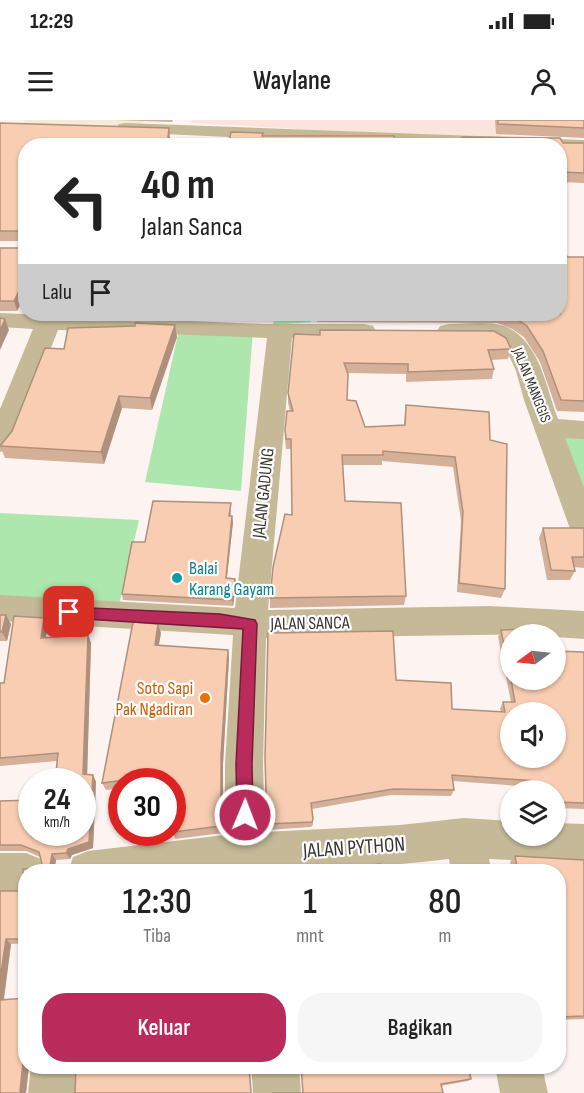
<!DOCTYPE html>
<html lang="id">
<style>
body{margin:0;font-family:"Sofia Sans Condensed",sans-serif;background:#f6f6f6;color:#222;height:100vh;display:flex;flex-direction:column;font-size:22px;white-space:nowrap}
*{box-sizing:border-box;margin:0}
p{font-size:20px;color:#767676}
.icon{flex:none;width:33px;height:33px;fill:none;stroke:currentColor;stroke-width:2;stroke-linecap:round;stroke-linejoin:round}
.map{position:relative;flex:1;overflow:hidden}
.sheet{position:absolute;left:18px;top:744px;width:548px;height:210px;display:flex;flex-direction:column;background:#fff;border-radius:24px;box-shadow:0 2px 4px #0004}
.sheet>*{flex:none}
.top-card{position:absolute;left:18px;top:18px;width:549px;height:183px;border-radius:24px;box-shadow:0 2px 4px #0004;background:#fff;color:#222;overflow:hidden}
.needle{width:39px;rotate:255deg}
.controls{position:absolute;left:500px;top:504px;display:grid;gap:12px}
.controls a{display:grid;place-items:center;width:66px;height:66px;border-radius:50%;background:#fff;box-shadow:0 2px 4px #0004;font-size:30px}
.speed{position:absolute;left:18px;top:648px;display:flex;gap:12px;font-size:30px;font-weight:700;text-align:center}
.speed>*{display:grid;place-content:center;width:78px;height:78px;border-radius:50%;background:#fff;box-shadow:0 2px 4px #0004;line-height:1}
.speed small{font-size:15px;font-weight:400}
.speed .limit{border:9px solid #d22;background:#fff;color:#111}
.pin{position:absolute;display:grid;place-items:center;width:51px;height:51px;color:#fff;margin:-26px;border-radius:12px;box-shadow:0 3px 9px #0006}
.me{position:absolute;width:66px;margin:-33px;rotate:1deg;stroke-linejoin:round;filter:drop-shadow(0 0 4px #0008)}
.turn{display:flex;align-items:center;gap:21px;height:126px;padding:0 24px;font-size:27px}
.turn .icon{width:78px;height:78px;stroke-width:2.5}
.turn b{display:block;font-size:42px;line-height:51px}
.then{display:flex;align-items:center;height:57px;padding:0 24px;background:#0003;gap:12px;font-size:22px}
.eta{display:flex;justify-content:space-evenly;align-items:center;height:102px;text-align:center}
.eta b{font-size:36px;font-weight:600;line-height:42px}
.cta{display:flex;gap:12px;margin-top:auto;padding:12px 24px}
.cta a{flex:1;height:69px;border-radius:24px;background:#b92b5a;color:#fff;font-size:24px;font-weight:600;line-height:69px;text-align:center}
.cta a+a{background:#f6f6f6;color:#222}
.status{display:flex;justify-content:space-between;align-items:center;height:42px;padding:0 30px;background:#fff;direction:ltr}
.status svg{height:16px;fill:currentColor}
header{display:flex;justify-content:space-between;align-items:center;height:78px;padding:0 24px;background:#fff;font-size:27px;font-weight:600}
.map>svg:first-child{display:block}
</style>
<div class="status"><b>12:29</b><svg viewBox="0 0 49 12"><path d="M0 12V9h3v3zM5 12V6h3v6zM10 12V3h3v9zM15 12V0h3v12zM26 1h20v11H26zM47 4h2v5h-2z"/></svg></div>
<header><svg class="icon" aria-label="menu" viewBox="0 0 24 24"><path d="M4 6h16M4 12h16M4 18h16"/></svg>Waylane<svg class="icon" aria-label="person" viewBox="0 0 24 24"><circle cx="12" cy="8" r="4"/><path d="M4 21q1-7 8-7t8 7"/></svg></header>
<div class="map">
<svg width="584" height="973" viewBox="0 0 584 973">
<rect width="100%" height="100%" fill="#fdf4f1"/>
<path fill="#fbe4db" d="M192 0H502L503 20 191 3Z"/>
<path fill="#f5ecd6" d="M25 0H145L141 6 23 4Z"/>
<g fill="#ade7ae">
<path d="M35 194H183L181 204 253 210 241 371 145 362 180 205 32 202Z"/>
<path d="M275 194H310L311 202 273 205Z"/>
<path d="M554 316H584V369Z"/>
<path d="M0 393 139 400 117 494 0 484Z"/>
</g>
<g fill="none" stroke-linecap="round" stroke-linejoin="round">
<g fill="#c5b998" fill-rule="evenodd">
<path d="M125 3 584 20V32L560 31V26H429L119 12 116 8 119 4Z"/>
<path d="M0 193 264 204H364L373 206 376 211 373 216 364 218H292L268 490 489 486 584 491V519L555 517V514L266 518 263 644 265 712 400 705 464 698 510 701V716H555V703L584 704V744L489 739 492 752H451L449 739C322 754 195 752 68 752L73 737 88 731 225 715V644L233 515 0 501V475L235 488 267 218 58 210 14 322 10 329 0 332V289L33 209 0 207Z"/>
<path d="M449 204C466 204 488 201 504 206 540 220 546 268 558 299L584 301V319L565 318 584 367V417L573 414 569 406 524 280 516 251 505 227 492 219 440 216 437 211 440 206Z"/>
<path d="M0 733H26L41 739 46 752H26V775H0Z"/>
<path d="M31 946H79L76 973H28Z"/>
<path d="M251 946H299L301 973H253Z"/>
<path d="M495 946H542L548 973H500Z"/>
</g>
</g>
<g fill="#d5b098">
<path d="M114 0H173L172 2Z"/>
<path d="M495 0H584V18L496 14Z"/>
<path d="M0 3 170 18 169 26H26V174L17 191H0V128H25V121H0Z"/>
<path d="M462 17 563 23H584V63L560 62V26H461Z"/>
<path d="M567 137H584V292L557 291 540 242 524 217 512 209 497 203 317 202 315 194H560Z"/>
<path d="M192 194H243V198L193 199Z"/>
<path d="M175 205 177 217 152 290 122 288 104 344 5 338 0 326 12 311 64 229Z"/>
<path d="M320 210 511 229 508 239 491 240 494 249 492 259 406 262V254L347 253V280L365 307 404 305 406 285 490 320 505 469 501 478 457 472 461 401 453 347 382 341V345H343L345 381 406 476 404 485 270 488V478L292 395 291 329H286L285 320V310L290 291 288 283V273L319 215Z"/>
<path d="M231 389V396L233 402 227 458 235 459 236 465 233 486 123 480 122 474 145 422Z"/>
<path d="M543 408H584V448L574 447 575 451 570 460H547L539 418Z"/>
<path d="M0 495 11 504 7 521H0Z"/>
<path d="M14 496 44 498 47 506 46 518 88 515 91 523 87 654 93 655 96 662 93 728 72 735 70 739 56 740 54 752H26V823L11 824 4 880 26 878V946H29L26 973H0V771H23V749L43 748 40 737 26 731H0V681L32 680V712H82V662H55L57 641 0 646V563H4Z"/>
<path d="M501 510 510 514V560H555L584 532V689L555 688V670H533L532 667 453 661 454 670 451 676 391 675 312 689 313 705 311 707 267 710 265 638 396 560 452 589 501 592 500 589 503 582H511L498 517Z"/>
<path d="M161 513 159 525 229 538 223 644V713L175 719 173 712 172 662H122V668L106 670 102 663Z"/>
<path d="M515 736 584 740V899L558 900V752H512L510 742Z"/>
<path d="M471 959 468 961 441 966 303 973Z"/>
</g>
<g fill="#ae907c">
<path d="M169 8 170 18 169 26H167Z"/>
<path d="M26 157V174L17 191 14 181Z"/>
<path d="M5 199 9 210 0 230V211Z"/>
<path d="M175 205 177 217 152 290 150 278Z"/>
<path d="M119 276 122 288 104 344 101 332Z"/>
<path d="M232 396 233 402 226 464V458Z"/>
<path d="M235 459 236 465 233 486 232 480Z"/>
<path d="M6 495 11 504 7 521 2 512Z"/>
<path d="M44 498 47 506 45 526 41 518Z"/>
<path d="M158 504 161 513 157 533 155 525Z"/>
<path d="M88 515 91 523 87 660 83 654Z"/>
<path d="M228 530 229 538 223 644V713L221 706V636Z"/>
<path d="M93 655 96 662 93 728 72 735 70 739 66 733Z"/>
<path d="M52 734 56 740 54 752H49Z"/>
<path d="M6 819 11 824 3 884 0 882V860Z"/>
<path d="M23 943 26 944V946H29L26 973H22L20 971Z"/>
</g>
<g fill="#f8cdb1" stroke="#ae907c" stroke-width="1.5" fill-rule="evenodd">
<path d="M498 0H584V8L498 4Z"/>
<path d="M0 3 169 8 167 26H26V157L14 181H0V128H25V111H0Z"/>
<path d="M231 12 263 13 262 16H394L396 26H228Z"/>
<path d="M462 17 560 18 563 23H584V53L560 52V26H463Z"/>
<path d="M560 134H566L567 137H584V281L561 280 543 231 527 206 515 198 503 194H560Z"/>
<path d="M0 198 5 199 0 211Z"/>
<path d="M135 203 175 205 150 278 119 276 101 332 0 326 12 311 45 228 64 229 68 208 135 206Z"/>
<path d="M320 210 494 211 506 218 511 229 488 230 494 249 408 252V244L344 243 348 254 347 280 356 281 365 307 405 305 406 285 489 292 490 320 507 324 505 469 459 463 463 392 455 337 383 331V335H342L345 381 401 383 406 476 270 478 273 447 285 394 292 395 291 319H286L285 310 287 291H293L288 273 294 214 320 215Z"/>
<path d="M153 381 231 383 229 396H232L226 458 235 459 232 480 122 474 132 422H145Z"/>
<path d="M543 408H584V437H572L575 451 551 450Z"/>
<path d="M0 495H6L2 512H0Z"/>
<path d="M14 496 44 498 41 518 88 515 83 654 93 655 89 722 68 729 66 733 52 734 49 752H26V819H6L0 860V771H23V749L43 748 39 732 21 725H0V681L32 680V712H82V662H55L58 633 0 638V563H4Z"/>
<path d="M133 502 158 504 155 525 228 530 221 636V706L173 712 172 662H139V658L102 663Z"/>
<path d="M532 509 533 514H510V556L501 510Z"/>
<path d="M393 511 396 560 451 563 452 589 505 592 503 582H515L511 560H555V531L584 532V683L555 682V670H537L536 661 452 655 454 670 393 669 311 683 313 699 312 702 267 704 265 638 268 513ZM510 592H555V638H510Z"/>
<path d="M515 736 584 740V896L558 897V752H518Z"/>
<path d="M380 744 381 752H345L344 748Z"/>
<path d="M234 748V752H175V749Z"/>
<path d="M322 748 323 752H296L295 749Z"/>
<path d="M26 878V943H23L20 971 22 973H0V880Z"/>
<path d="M76 946H249L251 973H75Z"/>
<path d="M301 946H468L471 959 441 964 443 973H272H303Z"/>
</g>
<path fill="#b92b5a" stroke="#781c3a" stroke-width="1.5" d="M69 487 220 494 255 500 257 504 252 644 253 695 251 700 245 703 239 700 237 695 236 644 243 509 69 498 62 492Z"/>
<circle fill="#0f9aa8" stroke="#fff" stroke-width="2" cx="177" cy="458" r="6"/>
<circle fill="#e8710a" stroke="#fff" stroke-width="2" cx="205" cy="578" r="6"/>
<g text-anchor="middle" stroke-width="4.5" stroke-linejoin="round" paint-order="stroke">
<g font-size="15" fill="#3a3432" stroke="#fff">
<text transform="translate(532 265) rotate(68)" y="5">JALAN MANGGIS</text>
</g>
<g font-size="18" fill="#3a3432" stroke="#fff">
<text transform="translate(263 373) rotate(-84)" y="6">JALAN GADUNG</text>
<text transform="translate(310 503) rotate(-1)" y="6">JALAN SANCA</text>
</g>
<g font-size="18" fill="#0d838f" stroke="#fff" text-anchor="start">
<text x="189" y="454">Balai<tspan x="189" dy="21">Karang Gayam</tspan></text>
</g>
<g font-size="18" fill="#c56008" stroke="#fff" text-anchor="end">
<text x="193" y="574">Soto Sapi<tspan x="193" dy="21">Pak Ngadiran</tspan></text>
</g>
<g font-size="21" fill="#3a3432" stroke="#fff">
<text transform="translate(354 727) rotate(-4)" y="7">JALAN PYTHON</text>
</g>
</g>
</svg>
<div class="controls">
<a><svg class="needle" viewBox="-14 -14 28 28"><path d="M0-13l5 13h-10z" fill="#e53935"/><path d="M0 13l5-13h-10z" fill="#767676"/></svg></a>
<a><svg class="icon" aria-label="sound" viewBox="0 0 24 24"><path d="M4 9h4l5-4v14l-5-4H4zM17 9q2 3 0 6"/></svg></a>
<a><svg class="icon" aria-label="layers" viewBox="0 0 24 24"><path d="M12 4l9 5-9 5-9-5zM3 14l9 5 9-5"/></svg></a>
</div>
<div class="speed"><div>24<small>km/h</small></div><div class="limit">30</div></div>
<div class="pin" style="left:69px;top:492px;background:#d93025"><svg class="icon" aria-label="arrive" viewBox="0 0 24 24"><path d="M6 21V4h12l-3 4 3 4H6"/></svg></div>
<svg class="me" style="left:245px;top:695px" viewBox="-20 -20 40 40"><circle r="17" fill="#b92b5a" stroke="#fff" stroke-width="3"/><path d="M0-11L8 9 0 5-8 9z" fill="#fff"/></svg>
<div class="top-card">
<div class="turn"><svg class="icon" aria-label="left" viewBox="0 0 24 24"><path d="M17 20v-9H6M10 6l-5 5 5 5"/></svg><div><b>40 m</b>Jalan Sanca</div></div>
<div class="then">Lalu<svg class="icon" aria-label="arrive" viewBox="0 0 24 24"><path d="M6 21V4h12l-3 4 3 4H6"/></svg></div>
</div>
<section class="sheet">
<div class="eta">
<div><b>12:30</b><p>Tiba</p></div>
<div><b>1</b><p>mnt</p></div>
<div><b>80</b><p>m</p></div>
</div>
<div class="cta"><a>Keluar</a><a>Bagikan</a></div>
</section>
</div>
